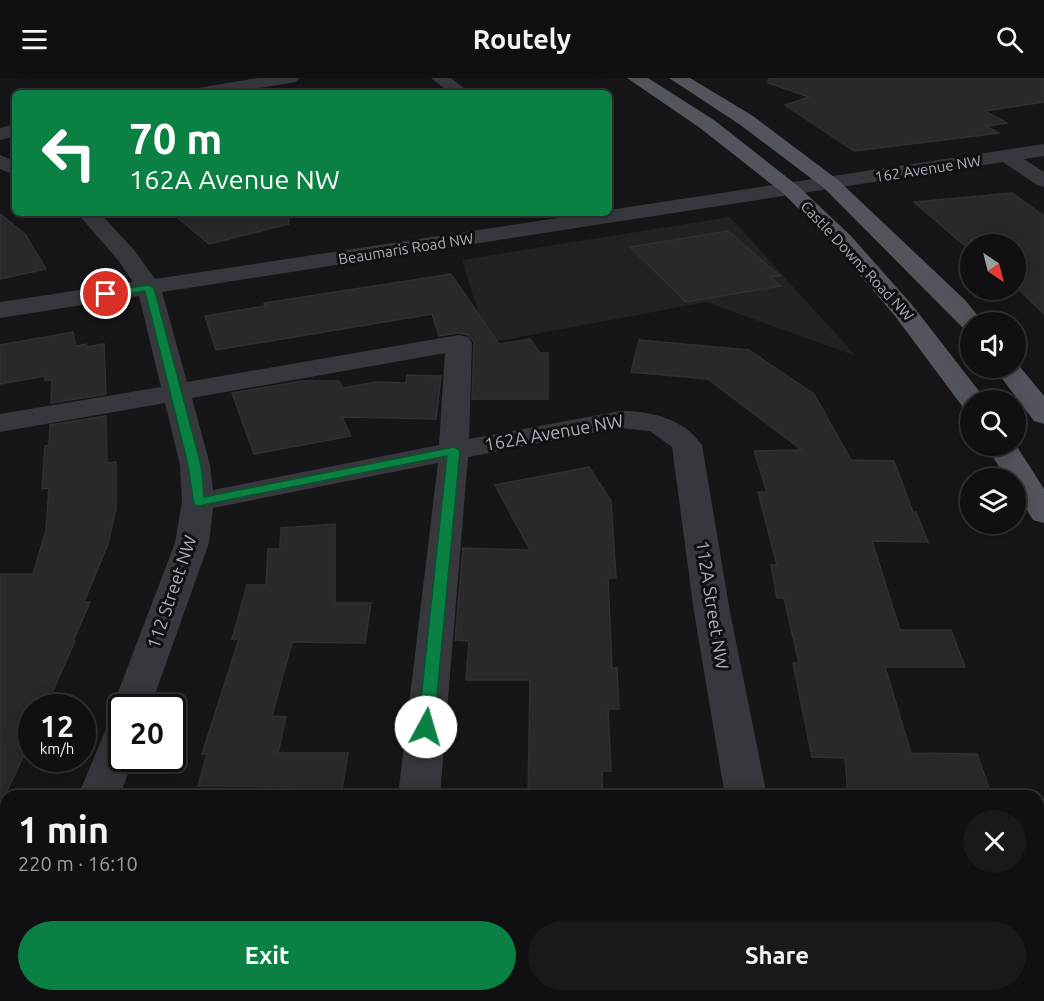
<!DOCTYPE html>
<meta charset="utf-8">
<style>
body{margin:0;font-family:Ubuntu,sans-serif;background:#19191b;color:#f1f3f6;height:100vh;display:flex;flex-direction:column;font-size:22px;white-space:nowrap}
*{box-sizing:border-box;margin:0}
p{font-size:20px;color:#9c9d9f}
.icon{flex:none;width:33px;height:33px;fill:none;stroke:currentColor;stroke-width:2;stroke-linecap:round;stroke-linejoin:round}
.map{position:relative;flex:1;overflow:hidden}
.drawer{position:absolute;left:0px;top:712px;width:1044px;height:212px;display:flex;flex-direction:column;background:#101012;border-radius:18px 18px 0 0;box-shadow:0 3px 15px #0003,0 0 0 2px #303032}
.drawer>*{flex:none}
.top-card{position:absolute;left:12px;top:12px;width:600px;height:126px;border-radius:9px;box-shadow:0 3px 15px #0003,0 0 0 2px #303032;background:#0b8043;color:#fff;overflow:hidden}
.needle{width:39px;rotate:145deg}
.fabs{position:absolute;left:960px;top:156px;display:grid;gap:12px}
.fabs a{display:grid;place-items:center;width:66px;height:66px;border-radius:50%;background:#101012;box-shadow:0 3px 15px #0003,0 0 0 2px #303032;font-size:30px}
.speed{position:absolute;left:18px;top:616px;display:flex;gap:12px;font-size:30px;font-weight:700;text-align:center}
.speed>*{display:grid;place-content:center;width:78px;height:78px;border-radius:50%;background:#101012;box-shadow:0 3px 15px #0003,0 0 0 2px #303032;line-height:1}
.speed small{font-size:15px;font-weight:400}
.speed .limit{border:3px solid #111;border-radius:9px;background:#fff;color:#111}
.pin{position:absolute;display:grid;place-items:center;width:51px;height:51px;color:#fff;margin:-26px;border:3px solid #fff;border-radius:50%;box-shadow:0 2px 6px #0007}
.me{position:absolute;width:66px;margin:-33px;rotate:6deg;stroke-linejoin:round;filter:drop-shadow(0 0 4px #0008)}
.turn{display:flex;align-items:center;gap:21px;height:126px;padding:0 18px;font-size:27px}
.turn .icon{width:78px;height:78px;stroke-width:2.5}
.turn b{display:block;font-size:42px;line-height:51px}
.round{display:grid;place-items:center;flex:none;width:63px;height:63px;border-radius:32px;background:#19191b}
.headline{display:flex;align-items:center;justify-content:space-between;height:102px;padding:0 18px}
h1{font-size:36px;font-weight:700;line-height:45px}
.primary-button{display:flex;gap:12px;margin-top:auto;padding:12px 18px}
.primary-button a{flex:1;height:69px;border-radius:36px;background:#0b8043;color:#fff;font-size:24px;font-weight:700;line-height:69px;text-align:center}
.primary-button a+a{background:#19191b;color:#f1f3f6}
header{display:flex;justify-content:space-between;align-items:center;height:78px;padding:0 18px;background:#101012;font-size:27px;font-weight:700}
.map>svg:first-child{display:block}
</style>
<header><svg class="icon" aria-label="menu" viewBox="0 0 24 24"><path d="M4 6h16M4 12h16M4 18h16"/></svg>Routely<svg class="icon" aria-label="search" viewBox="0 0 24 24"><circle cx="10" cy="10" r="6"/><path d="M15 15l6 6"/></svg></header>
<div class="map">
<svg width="1044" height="923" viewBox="0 0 1044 923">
<rect width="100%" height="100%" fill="#161618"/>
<path fill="#222225" d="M730 139 856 278 706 224 488 265 462 182Z"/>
<g fill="#29292c" stroke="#303034" stroke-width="1.5">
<path d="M769 0H1044V24L985 33 1007 45 986 48 999 55 854 73 785 27 809 19 768 5Z"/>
<path d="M1012 115 1044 138V236L1016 209V166H970V172L914 124Z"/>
<path d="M172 135H288L289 146 209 166Z"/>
<path d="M0 136 25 156 46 191 0 201Z"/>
<path d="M728 153 780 198 771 199 781 208 686 224 630 169Z"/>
<path d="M451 196 499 266 530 261 540 275H548V321H472L474 264 468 257 459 255 439 258 432 236 216 272 205 238 265 228 264 225Z"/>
<path d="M73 254 76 268 86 266 87 269 104 266 106 316 51 325 52 302 45 303V298L0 306V267Z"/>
<path d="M639 262 749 272 814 316 851 382 894 383 913 434H916L928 464 872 463 900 552H951L965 589H885L911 675 977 676 992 718H848L845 680 812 679 793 585H799L784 520H777L771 487H777L758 414H767L754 373 802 372 708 301 631 294Z"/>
<path d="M407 297 441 298 436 341 342 339 351 358 254 376 232 315 302 303H339L343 310 376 304 406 305Z"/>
<path d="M106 338 107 385 116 384V431L108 466 84 524H90L73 563H75L48 624H32V660L0 728V496H33L46 452 49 410 42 411 45 368 49 367 50 347Z"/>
<path d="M589 389 611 423 616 500H608L612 590H617L619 631H608L611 693H602L603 718H528L530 602H466L469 563 455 562 463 470 530 472 495 407Z"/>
<path d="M335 446V525H371L365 565 292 564 272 638 286 639 278 675H348L341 718H290L292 709 198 708 207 676H202L239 561H232L247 507H266L268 471H280L281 450Z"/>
</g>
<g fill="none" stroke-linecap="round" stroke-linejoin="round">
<g fill="#37383d" fill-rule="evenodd">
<path d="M258 0H299L296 4 230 15H189L192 11Z"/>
<path d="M431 0H451L470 15H450Z"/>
<path d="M15 46V58L0 62V50Z"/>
<path d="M1044 66V78L1024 81 1044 94V109L1037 107 1003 84 162 214 187 304 459 257 468 259 472 265 469 361 620 333C651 333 683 340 702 367L730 534 767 718H725L694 534 672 369 650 353 620 350 468 379 440 718H398L438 385 213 430 209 465 150 630H122V641L117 640 112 630 175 465 182 424 180 387 165 325 0 354V336L161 309 139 218 0 240V224L133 204 118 182 77 135H100L134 172 155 201 590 135H609V132ZM445 275 439 367 213 412 210 387 192 320Z"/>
<path d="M0 77 15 83V97L0 91Z"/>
<path d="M122 641V681H133L120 718H78L108 646Z"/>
<path d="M6 906V918H49L47 923H0Z"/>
<rect x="375" y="918" width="48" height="5"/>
<path d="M590 918H643L641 923H588Z"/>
</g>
<g fill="#53555c" fill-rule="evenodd">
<path d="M627 0H648L714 42 798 108 851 158 913 228 986 322H970V330L962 328 895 238 835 168 784 116 700 50Z"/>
<path d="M669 0H690L753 38 838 102 965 222 983 244H970V252L962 249 824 110 739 46Z"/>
<path d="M1016 284 1044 318V346L1034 343 994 290H1016Z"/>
<path d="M1016 367 1044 411V445L1033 442 1016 415V400H1006L986 368Z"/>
</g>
</g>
<path fill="#0b8043" stroke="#07532c" stroke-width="1.5" d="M149 207 154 210 201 387 204 419 454 369 460 373 434 649 432 654H420L418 649 447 378 198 428 194 427 188 387 145 213 106 219 101 216 106 213Z"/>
<g text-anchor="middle" stroke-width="6" stroke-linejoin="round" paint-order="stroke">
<g font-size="15" fill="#a8adb8" stroke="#111113">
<text transform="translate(928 91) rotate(-9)" y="5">162 Avenue NW</text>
<text transform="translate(406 171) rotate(-9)" y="5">Beaumaris Road NW</text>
<text transform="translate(857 183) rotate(47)" y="5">Castle Downs Road NW</text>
</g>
<g font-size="18" fill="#a8adb8" stroke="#111113">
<text transform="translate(554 355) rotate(-10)" y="6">162A Avenue NW</text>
<text transform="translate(172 514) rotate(-71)" y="6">112 Street NW</text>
<text transform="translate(712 527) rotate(81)" y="6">112A Street NW</text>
</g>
</g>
</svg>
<div class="fabs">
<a><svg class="needle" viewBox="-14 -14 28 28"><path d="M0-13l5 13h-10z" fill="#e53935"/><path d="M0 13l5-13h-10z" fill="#9c9d9f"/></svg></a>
<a><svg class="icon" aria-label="sound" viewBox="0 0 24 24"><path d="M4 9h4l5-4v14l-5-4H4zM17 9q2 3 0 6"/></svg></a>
<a><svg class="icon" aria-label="search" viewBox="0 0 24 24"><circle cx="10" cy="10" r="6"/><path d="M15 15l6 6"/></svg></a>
<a><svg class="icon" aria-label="layers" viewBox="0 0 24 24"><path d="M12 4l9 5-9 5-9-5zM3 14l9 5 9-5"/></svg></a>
</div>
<div class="speed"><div>12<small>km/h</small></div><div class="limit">20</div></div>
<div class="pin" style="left:106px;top:216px;background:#d93025"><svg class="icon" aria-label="arrive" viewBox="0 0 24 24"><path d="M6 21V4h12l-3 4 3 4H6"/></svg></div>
<svg class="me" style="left:426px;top:649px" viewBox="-20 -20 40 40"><circle r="19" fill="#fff"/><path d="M0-13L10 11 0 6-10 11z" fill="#0b8043"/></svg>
<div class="top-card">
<div class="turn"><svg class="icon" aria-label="left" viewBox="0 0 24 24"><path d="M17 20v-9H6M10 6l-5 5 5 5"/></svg><div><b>70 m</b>162A Avenue NW</div></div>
</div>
<section class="drawer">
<div class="headline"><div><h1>1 min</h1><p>220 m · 16:10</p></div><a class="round"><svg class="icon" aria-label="close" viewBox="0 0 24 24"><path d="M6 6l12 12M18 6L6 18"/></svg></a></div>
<div class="primary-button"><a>Exit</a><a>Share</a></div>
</section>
</div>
